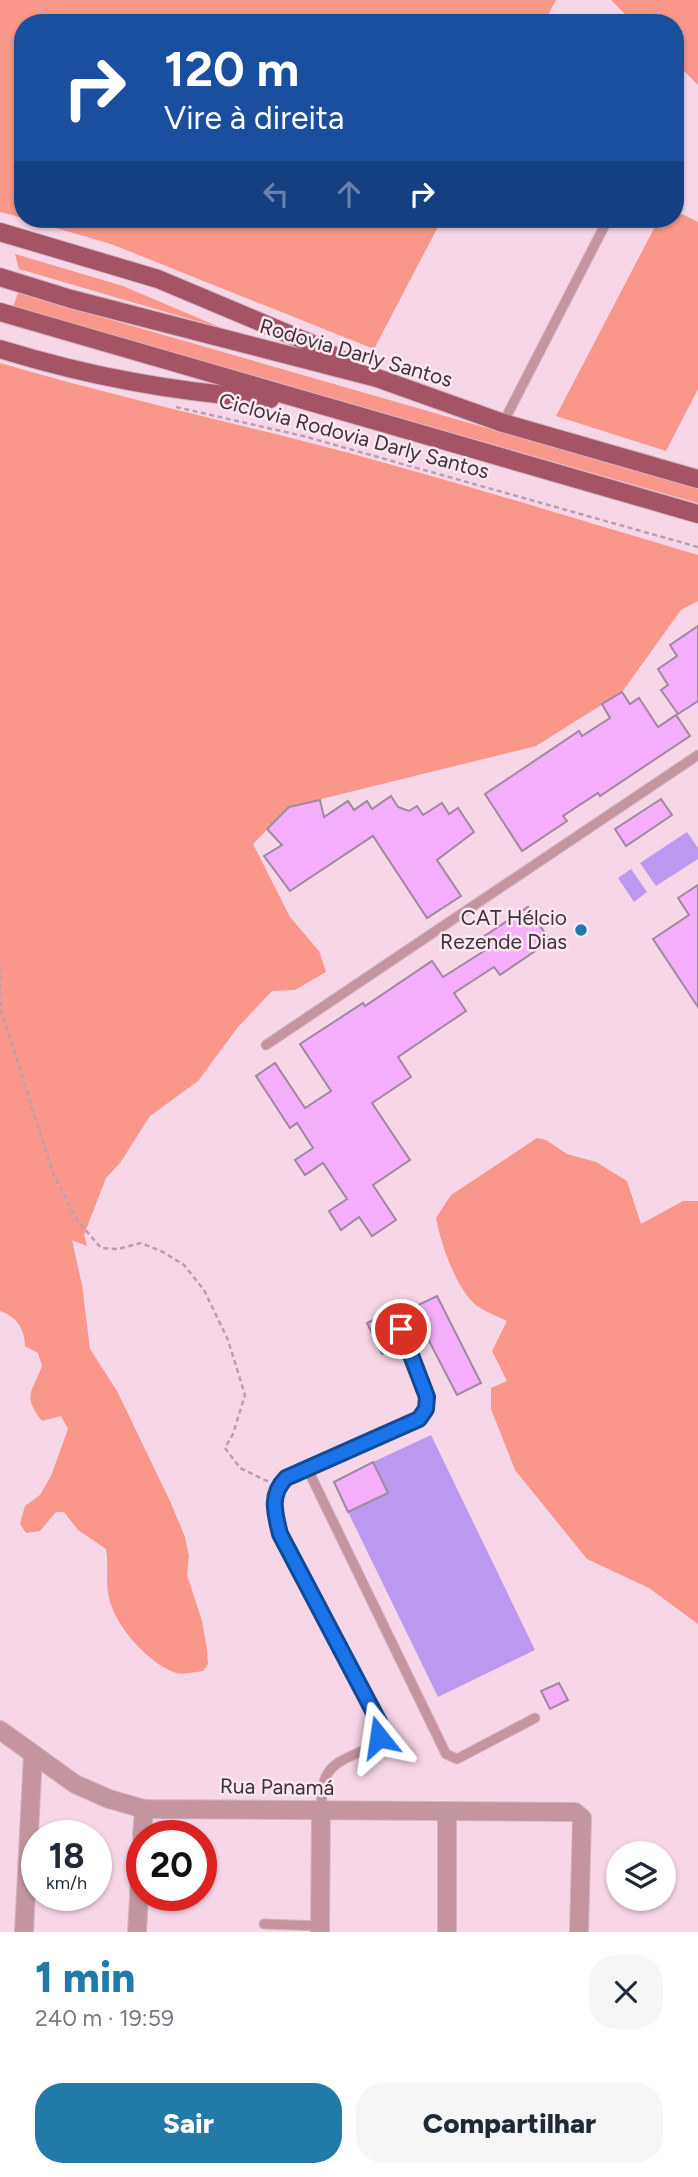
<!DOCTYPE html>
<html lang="pt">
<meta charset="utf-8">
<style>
body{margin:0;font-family:Figtree,sans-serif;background:#f6f6f7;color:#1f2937;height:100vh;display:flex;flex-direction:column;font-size:26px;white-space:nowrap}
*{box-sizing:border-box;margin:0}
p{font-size:23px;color:#747a83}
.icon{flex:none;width:38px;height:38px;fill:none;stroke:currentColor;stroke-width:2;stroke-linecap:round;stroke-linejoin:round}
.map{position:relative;height:1932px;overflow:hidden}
.side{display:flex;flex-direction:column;background:#fff;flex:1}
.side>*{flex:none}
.guide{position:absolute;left:14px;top:14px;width:670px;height:214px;border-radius:28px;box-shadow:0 2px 5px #0004;background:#1a4fa0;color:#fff;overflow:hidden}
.tools{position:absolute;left:606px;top:1841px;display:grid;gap:14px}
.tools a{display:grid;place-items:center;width:70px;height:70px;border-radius:50%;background:#fff;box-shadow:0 2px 5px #0004;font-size:35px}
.speed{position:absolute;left:21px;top:1820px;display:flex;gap:14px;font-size:35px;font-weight:700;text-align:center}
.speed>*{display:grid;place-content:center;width:91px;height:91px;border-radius:50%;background:#fff;box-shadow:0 2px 5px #0004;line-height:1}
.speed small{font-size:18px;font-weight:400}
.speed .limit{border:10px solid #d22;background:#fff;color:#111}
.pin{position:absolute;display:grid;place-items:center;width:60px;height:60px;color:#fff;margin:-30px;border:4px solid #fff;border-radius:50%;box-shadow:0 2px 7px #0007}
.me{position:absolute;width:77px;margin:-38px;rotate:345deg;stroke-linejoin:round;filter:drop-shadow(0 0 5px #0008)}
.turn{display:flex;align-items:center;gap:24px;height:147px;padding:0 35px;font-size:32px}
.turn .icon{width:91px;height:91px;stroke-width:2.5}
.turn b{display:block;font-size:49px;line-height:60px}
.lanes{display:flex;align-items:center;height:66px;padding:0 35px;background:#0003;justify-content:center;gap:35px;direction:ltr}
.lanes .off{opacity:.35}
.round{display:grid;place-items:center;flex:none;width:74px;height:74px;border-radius:28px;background:#f6f6f7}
.summary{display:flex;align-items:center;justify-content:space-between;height:119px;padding:0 35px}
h1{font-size:42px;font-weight:800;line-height:52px;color:#227aa9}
.cta{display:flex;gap:14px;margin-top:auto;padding:14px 35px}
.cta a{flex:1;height:80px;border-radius:28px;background:#227aa9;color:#fff;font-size:28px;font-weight:800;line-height:80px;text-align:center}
.cta a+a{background:#f6f6f7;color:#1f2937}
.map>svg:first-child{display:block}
</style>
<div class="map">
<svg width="698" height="1932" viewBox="0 0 698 1932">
<rect width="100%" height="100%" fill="#f7d6e7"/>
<g fill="#f8978a">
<path d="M0 0H556L544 23H23V218L0 212Z"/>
<path d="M611 0H698V85L676 63V23H634Z"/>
<path d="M676 211 698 222V389L666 451 556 416 659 219H676Z"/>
<path d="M25 219H442L374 349 111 244Z"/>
<path d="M15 254 123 286 224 329 19 269Z"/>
<path d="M18 293 698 489V503L13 307Z"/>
<path d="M0 363C99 392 199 415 299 440 433 474 565 516 698 555V601L681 610 622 692 536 746 289 807 253 844 290 917 319 951 326 972 295 990 272 991 238 1027 198 1081 150 1116 120 1163 106 1178 84 1235 87 1246 72 1240 82 1285 90 1349 117 1391 170 1501 185 1537 189 1556 187 1575 202 1621 207 1649 208 1664 203 1671C195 1672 184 1675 176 1673 149 1664 115 1626 109 1598 105 1581 109 1566 106 1549L78 1530 64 1512H56L40 1531 26 1533 20 1524 25 1506 40 1495 51 1476 68 1429 61 1416 42 1421C22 1395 32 1393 42 1366L38 1353 25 1346C25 1329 16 1316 0 1311Z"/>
<path d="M537 1138 546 1140 567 1154 596 1162 627 1181 641 1224 683 1201H698V1624L649 1588 587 1559 515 1470 491 1409V1388L507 1381 492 1351 507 1321C497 1316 486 1312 477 1306 456 1289 441 1244 436 1218L451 1195Z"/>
</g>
<g fill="#bc99f0">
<path d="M687 832 698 848V859L656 886 640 863Z"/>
<path d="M631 869 647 892 634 902 618 878Z"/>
<path d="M431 1435 535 1650 438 1697 348 1512 388 1493 373 1462Z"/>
</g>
<g fill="#f4aefb" stroke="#9f89a0" stroke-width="2">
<path d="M698 626V701L678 714 661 690 668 685 658 669 677 656 670 645Z"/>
<path d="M622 692 630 704 639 698 658 727 676 715 690 736 600 796 598 793 563 816 567 821 522 851 485 794 579 731 582 736 610 718 602 704Z"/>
<path d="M391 796 398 807 409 811 417 806 423 815 442 803 449 814 458 808 474 832 437 860 461 896 427 918 373 836 290 891 264 856 282 845 267 829 289 807 320 800 324 817 348 801 354 810 367 801 372 809Z"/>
<path d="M661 799 672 815 626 846 615 829Z"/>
<path d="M698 885V1007L653 939 689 915 678 898Z"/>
<path d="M528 907 550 941 500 975 494 967 454 993 466 1011 398 1057 411 1077 372 1103 410 1160 373 1185 396 1220 372 1236 359 1217 341 1230 329 1211 347 1199 323 1163 305 1175 295 1160 313 1148 297 1123 290 1128 256 1076 275 1063 305 1108 331 1091 300 1044 363 1003 365 1006 432 961 443 977 484 951 477 941Z"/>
<path d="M437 1296 481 1383 457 1395 412 1308Z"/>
<path d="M377 1318 392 1349 382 1354 367 1323Z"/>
<path d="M373 1462 388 1493 348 1512 334 1482Z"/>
<path d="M559 1683 568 1700 550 1709 541 1691Z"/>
</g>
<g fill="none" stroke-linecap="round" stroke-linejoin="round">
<defs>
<g id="service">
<path d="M503 423 608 219"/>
<path d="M266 1045 698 755"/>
<path d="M307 1468 446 1754 457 1759 535 1718"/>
<path d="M321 1811C322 1799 321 1783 328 1773 342 1750 384 1756 379 1722L280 1534C275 1513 269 1495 287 1478L419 1419 426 1409 427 1397 401 1329"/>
<path d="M264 1924 320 1926"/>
</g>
<g id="minor">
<path d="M0 1730 75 1784 109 1799 144 1809 575 1812 582 1818 579 1932"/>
<path d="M142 1836 144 1809"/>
<path d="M24 1932 33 1754"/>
<path d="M137 1932 142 1843"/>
<path d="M320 1932 321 1811"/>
<path d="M447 1932V1811"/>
</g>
<g id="primary">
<path d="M0 232 158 279 310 343 349 364"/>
<path d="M0 277 71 299 377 378 503 423 698 479"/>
<path d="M0 312 698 514"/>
<path d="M0 349C91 377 175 392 270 399"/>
</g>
</defs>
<use href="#service" stroke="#d2b5c4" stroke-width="11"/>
<use href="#minor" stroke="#d2b5c4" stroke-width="20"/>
<use href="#primary" stroke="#d2b5c4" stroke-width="20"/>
<g stroke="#baa0ad" stroke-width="2.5" stroke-dasharray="5 3.5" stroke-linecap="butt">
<path d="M176 407 303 436 698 547"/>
<path d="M0 967 1 1010 53 1173 77 1220 101 1248 118 1249 141 1243 163 1252 184 1265 204 1290 228 1340 245 1395 233 1434 225 1448 240 1468 269 1482"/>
</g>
<use href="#service" stroke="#c4959e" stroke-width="9"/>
<use href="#minor" stroke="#c4959e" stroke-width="18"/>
<use href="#primary" stroke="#a55466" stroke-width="18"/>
</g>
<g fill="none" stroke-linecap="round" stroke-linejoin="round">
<defs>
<path id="route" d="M379 1737V1722L280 1534C275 1513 269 1495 286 1478L419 1419 426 1409 427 1397 401 1329"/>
</defs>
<use href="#route" stroke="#114b97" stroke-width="18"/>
<use href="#route" stroke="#1a73e8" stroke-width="12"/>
</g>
<circle fill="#227aa9" stroke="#fbe7f2" stroke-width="2.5" cx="581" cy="930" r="7"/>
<g text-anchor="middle" stroke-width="5" stroke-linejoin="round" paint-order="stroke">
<g font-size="21" fill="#3e3238" stroke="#fbe7f2">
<text transform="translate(356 353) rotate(16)" y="7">Rodovia Darly Santos</text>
<text transform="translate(354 436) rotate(15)" y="7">Ciclovia Rodovia Darly Santos</text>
<text transform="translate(277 1787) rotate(1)" y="7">Rua Panamá</text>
</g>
<g font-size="21" fill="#3e3238" stroke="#fbe7f2" text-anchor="end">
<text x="567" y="925">CAT Hélcio<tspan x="567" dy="24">Rezende Dias</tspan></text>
</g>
</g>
</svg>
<div class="tools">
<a><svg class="icon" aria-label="layers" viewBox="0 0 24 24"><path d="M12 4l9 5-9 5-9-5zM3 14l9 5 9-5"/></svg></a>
</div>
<div class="speed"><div>18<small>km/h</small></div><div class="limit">20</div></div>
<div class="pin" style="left:401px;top:1329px;background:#d93025"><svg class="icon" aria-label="arrive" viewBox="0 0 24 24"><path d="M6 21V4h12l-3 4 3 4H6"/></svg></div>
<svg class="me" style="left:379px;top:1737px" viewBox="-20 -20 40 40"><path d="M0-17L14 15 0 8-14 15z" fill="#1a73e8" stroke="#fff" stroke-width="4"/></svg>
<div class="guide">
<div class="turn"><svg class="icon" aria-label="right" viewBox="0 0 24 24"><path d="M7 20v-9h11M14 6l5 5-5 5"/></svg><div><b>120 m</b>Vire à direita</div></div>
<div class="lanes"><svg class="icon off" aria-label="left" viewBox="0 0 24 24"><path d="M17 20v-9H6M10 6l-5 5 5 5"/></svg><svg class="icon off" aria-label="ahead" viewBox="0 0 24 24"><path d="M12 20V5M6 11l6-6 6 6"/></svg><svg class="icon" aria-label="right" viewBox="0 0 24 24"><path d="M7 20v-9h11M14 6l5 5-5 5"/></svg></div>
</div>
</div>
<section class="side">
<div class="summary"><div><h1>1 min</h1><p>240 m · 19:59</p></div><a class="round"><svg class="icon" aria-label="close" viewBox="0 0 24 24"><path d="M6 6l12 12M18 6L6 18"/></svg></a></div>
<div class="cta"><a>Sair</a><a>Compartilhar</a></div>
</section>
